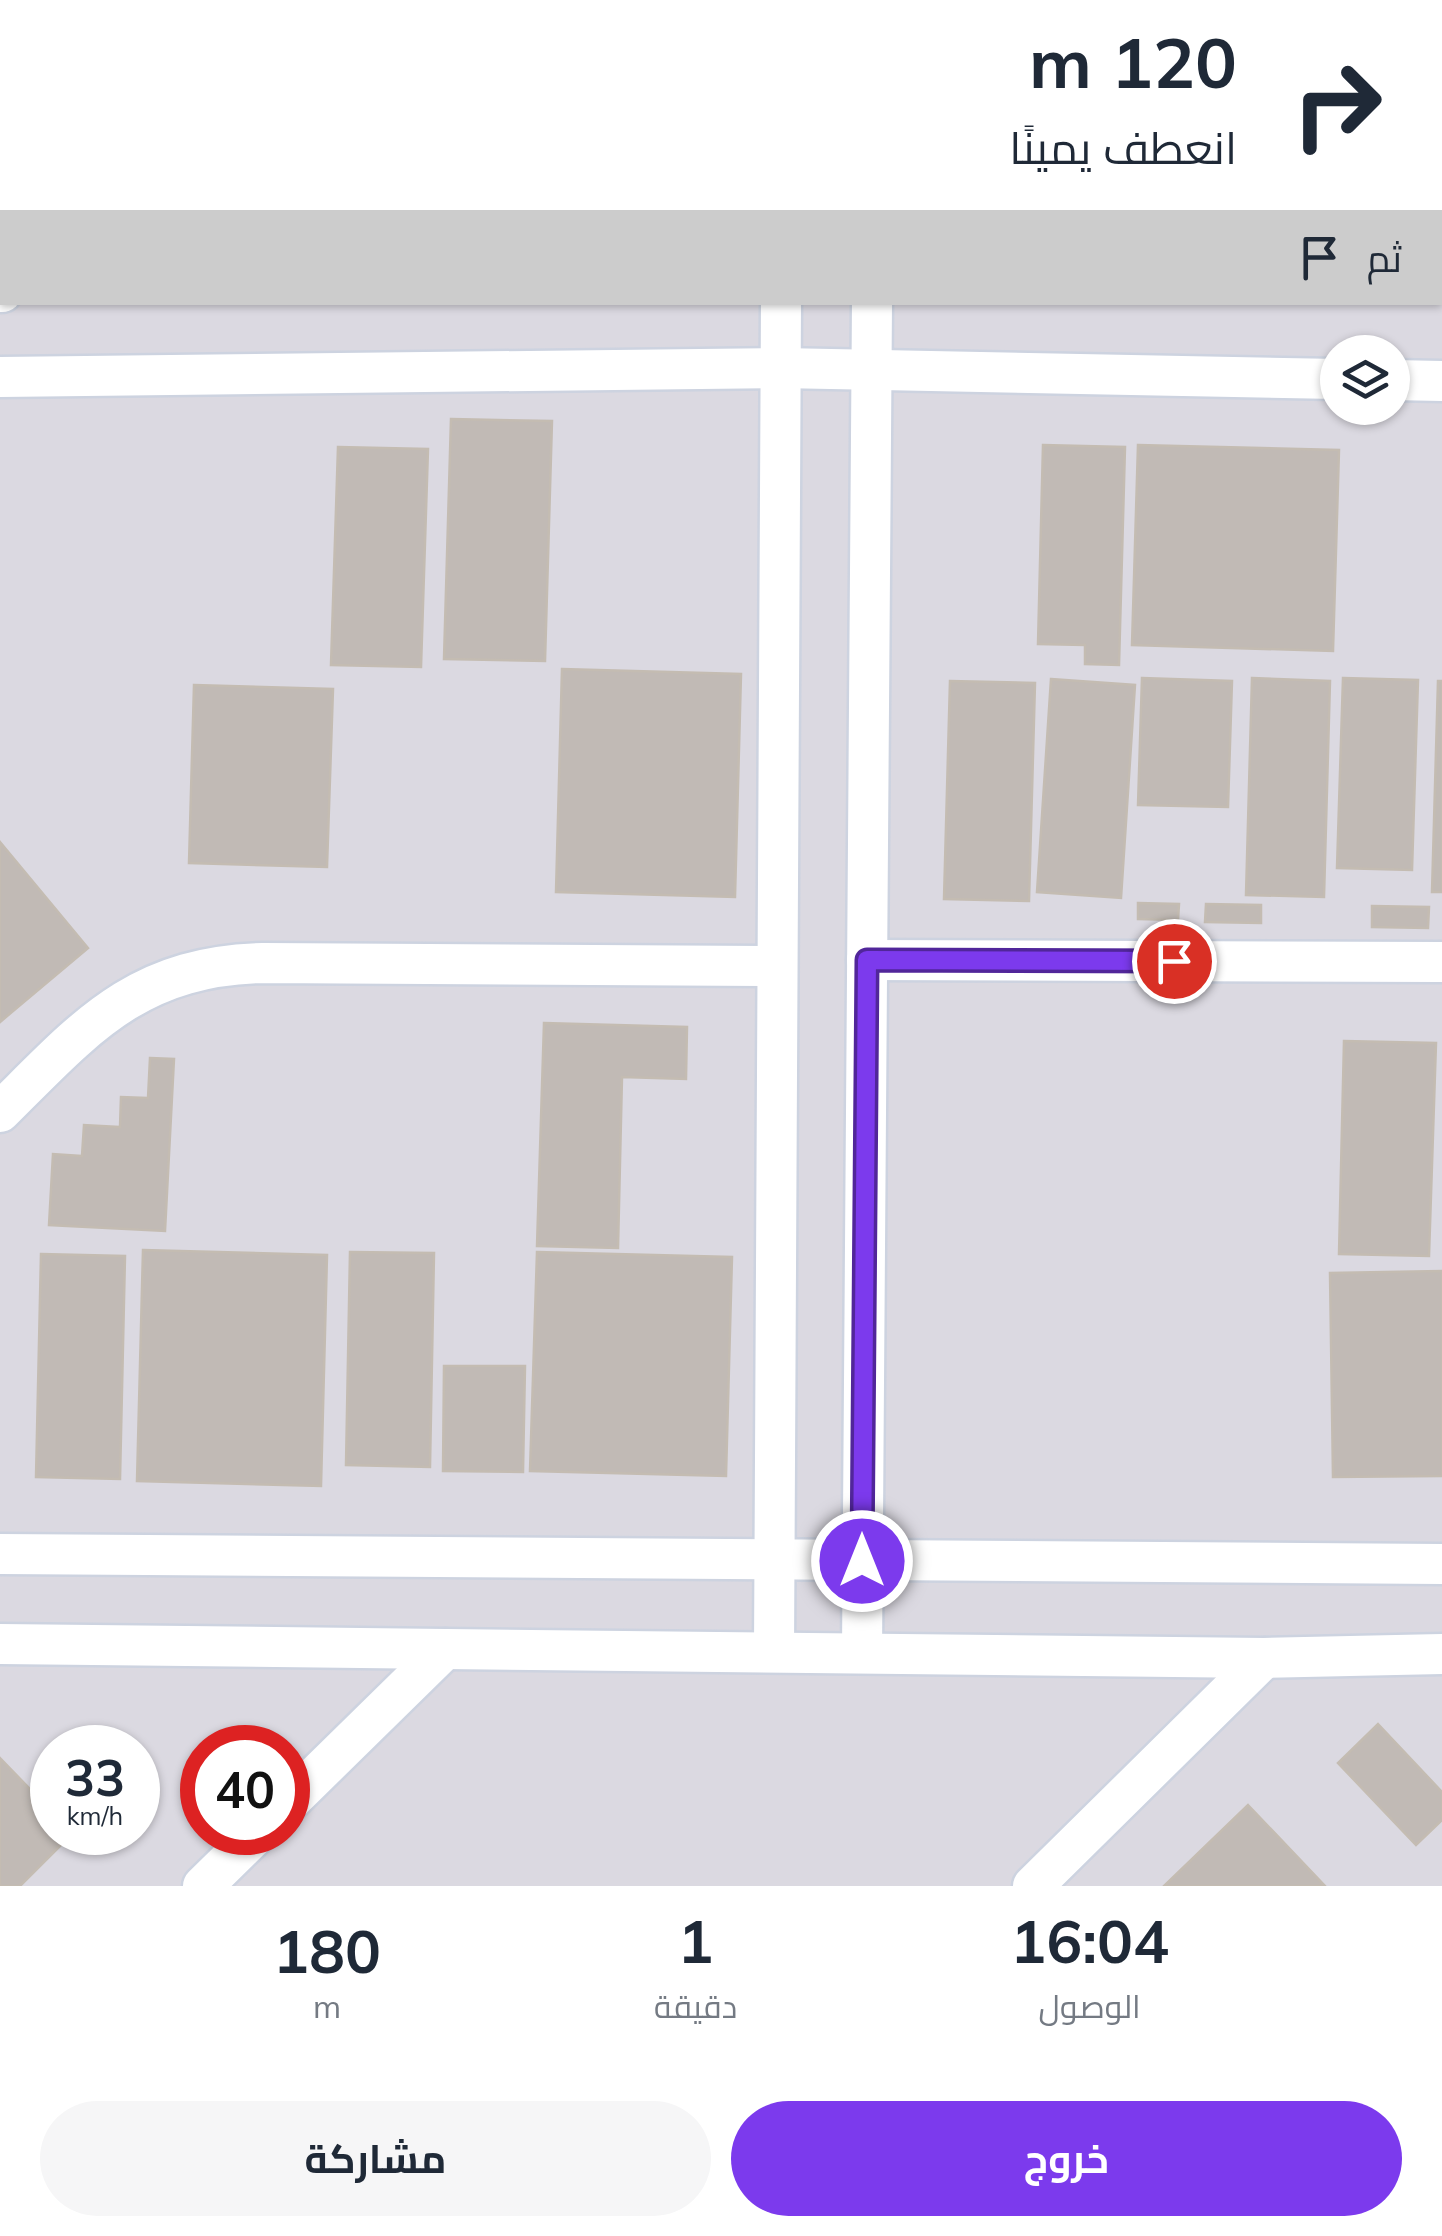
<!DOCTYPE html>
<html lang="ar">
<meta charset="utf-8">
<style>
body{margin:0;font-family:Mulish,Cairo,sans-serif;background:#f6f6f7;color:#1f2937;direction:rtl;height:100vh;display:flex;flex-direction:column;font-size:38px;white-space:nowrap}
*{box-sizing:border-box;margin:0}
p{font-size:32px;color:#747a83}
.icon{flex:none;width:55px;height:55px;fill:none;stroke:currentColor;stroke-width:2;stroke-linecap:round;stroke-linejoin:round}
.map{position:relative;height:1886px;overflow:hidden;direction:ltr}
.details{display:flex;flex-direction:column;background:#fff;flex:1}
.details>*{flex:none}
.banner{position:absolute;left:0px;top:0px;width:1442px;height:305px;box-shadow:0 2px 8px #0004;direction:rtl;background:#fff;color:#1f2937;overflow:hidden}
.fabs{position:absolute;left:1320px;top:335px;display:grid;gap:20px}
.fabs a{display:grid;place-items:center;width:90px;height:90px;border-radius:50%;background:#fff;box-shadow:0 2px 8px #0004;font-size:50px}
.speed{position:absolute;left:30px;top:1725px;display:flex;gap:20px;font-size:50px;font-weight:700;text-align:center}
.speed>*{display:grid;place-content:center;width:130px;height:130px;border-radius:50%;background:#fff;box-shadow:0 2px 8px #0004;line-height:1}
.speed small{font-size:25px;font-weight:400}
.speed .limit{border:15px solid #d22;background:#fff;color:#111}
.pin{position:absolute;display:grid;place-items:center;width:85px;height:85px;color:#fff;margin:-42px;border:5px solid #fff;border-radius:50%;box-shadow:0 2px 10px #0007}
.me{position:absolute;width:110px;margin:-55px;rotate:0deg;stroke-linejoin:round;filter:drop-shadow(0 0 8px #0008)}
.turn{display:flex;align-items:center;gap:35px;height:210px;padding:0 40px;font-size:45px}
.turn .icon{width:130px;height:130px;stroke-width:2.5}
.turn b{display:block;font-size:70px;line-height:85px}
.then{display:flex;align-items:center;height:95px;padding:0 40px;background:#0003;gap:20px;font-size:38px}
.eta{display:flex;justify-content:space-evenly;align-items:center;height:170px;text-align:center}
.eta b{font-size:60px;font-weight:700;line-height:70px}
.cta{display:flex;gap:20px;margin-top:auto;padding:20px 40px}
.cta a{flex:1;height:115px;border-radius:60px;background:#7c3aed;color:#fff;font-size:40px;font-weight:700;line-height:115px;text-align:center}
.cta a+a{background:#f6f6f7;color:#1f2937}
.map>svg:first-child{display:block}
</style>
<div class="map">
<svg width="1442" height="1886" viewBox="0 0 1442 1886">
<rect width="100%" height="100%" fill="#e9e0d8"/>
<path fill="#dbd9e1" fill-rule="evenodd" d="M0 0H1442V1886H0ZM2 2H1440V302H2ZM1338 352H1392V408H1338ZM52 1748H138V1832H52ZM202 1748H288V1832H202Z"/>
<g fill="#c1bab5" stroke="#c4bcb2" stroke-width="2.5">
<path d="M0 0H167L2 2V197Z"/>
<path d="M621 0H740L620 2Z"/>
<path d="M976 0H1139L976 2Z"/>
<path d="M1161 0H1246L1161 2Z"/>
<path d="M1267 0H1351L1267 2Z"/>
<path d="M1442 107V212H1440Z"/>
<path d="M451 419 552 421 545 661 444 659Z"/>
<path d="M1043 445 1125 447 1119 665 1085 664V645L1038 644Z"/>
<path d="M1138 445 1339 450 1333 651 1132 645Z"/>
<path d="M338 447 428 449 421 667 331 665Z"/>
<path d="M562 669 741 674 735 897 556 892Z"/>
<path d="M1142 678 1232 681 1228 807 1138 805Z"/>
<path d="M1252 678 1330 681 1324 897 1246 895Z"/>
<path d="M1343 678 1418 680 1412 870 1337 868Z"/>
<path d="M1051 679 1135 685 1121 898 1037 892Z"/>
<path d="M950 681 1035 683 1029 901 944 899Z"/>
<path d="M1438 681H1442V892H1432Z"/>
<path d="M194 685 333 689 327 867 189 863Z"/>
<path d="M0 842 88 948 0 1022Z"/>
<path d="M1138 903 1179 904 1178 920 1138 919Z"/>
<path d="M1206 904 1261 905V923L1205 922Z"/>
<path d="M1372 906 1429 907 1428 928 1372 927Z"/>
<path d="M544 1023 687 1027 686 1079 622 1077 618 1248 537 1246Z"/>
<path d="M1344 1041 1436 1043 1429 1256 1339 1254Z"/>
<path d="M150 1058 174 1059 165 1231 49 1225 53 1154 82 1156 84 1125 120 1127 121 1097 148 1098Z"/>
<path d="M143 1250 327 1255 321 1486 137 1481Z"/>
<path d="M350 1252 434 1253 430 1467 346 1465Z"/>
<path d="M537 1252 732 1257 726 1476 530 1471Z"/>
<path d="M41 1254 125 1256 120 1479 36 1477Z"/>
<path d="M1442 1271V1476L1333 1477 1330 1273Z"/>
<path d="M444 1366H525L523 1472 443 1471Z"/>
<path d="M1378 1724 1442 1792V1820L1416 1845 1338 1763Z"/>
<path d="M103 1728 121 1748H82Z"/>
<path d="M0 1758 52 1812V1832L73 1833 20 1886H0Z"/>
<path d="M138 1764 153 1780 138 1795Z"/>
<path d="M1248 1805 1325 1886H1164Z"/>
</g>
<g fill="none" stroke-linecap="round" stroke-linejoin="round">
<defs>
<g id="minor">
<path d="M783 2V0"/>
<path d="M874 2V0"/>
<path d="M1440 281H1442"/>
<path d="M0 292H2"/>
<path d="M0 377 781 368 1338 379"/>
<path d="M1392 380 1442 381"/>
<path d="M867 960 1442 962"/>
<path d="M0 1112C84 1029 135 966 263 963L777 966"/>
<path d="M0 1554 1442 1564"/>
<path d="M0 1644 1264 1658 1442 1654"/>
<path d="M774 1652 781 302"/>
<path d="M862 1653 872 302"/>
<path d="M288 1803 445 1649"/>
<path d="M203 1886 258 1832"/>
<path d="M1033 1886 1264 1658"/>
</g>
</defs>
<use href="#minor" stroke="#cdd3e0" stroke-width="45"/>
<use href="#minor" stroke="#fff" stroke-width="40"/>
</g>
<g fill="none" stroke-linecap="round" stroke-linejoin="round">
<defs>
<path id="route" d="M862 1561 867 960 1174 961"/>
</defs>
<use href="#route" stroke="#51269a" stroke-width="25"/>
<use href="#route" stroke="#7c3aed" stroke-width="18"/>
</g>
</svg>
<div class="fabs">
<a><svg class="icon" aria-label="layers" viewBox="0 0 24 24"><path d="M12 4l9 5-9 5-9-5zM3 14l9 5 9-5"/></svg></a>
</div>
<div class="speed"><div>33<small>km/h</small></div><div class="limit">40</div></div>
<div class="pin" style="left:1174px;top:961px;background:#d93025"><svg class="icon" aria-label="arrive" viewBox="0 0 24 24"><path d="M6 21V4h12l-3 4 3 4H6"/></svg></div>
<svg class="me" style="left:862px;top:1561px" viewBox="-20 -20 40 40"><circle r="17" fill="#7c3aed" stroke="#fff" stroke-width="3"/><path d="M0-11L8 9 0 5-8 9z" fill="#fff"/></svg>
<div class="banner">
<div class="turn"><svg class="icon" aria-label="right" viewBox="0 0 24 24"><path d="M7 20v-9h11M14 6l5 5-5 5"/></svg><div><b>120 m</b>انعطف يمينًا</div></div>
<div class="then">ثم<svg class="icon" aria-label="arrive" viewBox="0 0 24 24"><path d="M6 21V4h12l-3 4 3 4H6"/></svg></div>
</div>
</div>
<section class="details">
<div class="eta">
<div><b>16:04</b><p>الوصول</p></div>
<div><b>1</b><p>دقيقة</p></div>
<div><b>180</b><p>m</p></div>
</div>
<div class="cta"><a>خروج</a><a>مشاركة</a></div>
</section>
